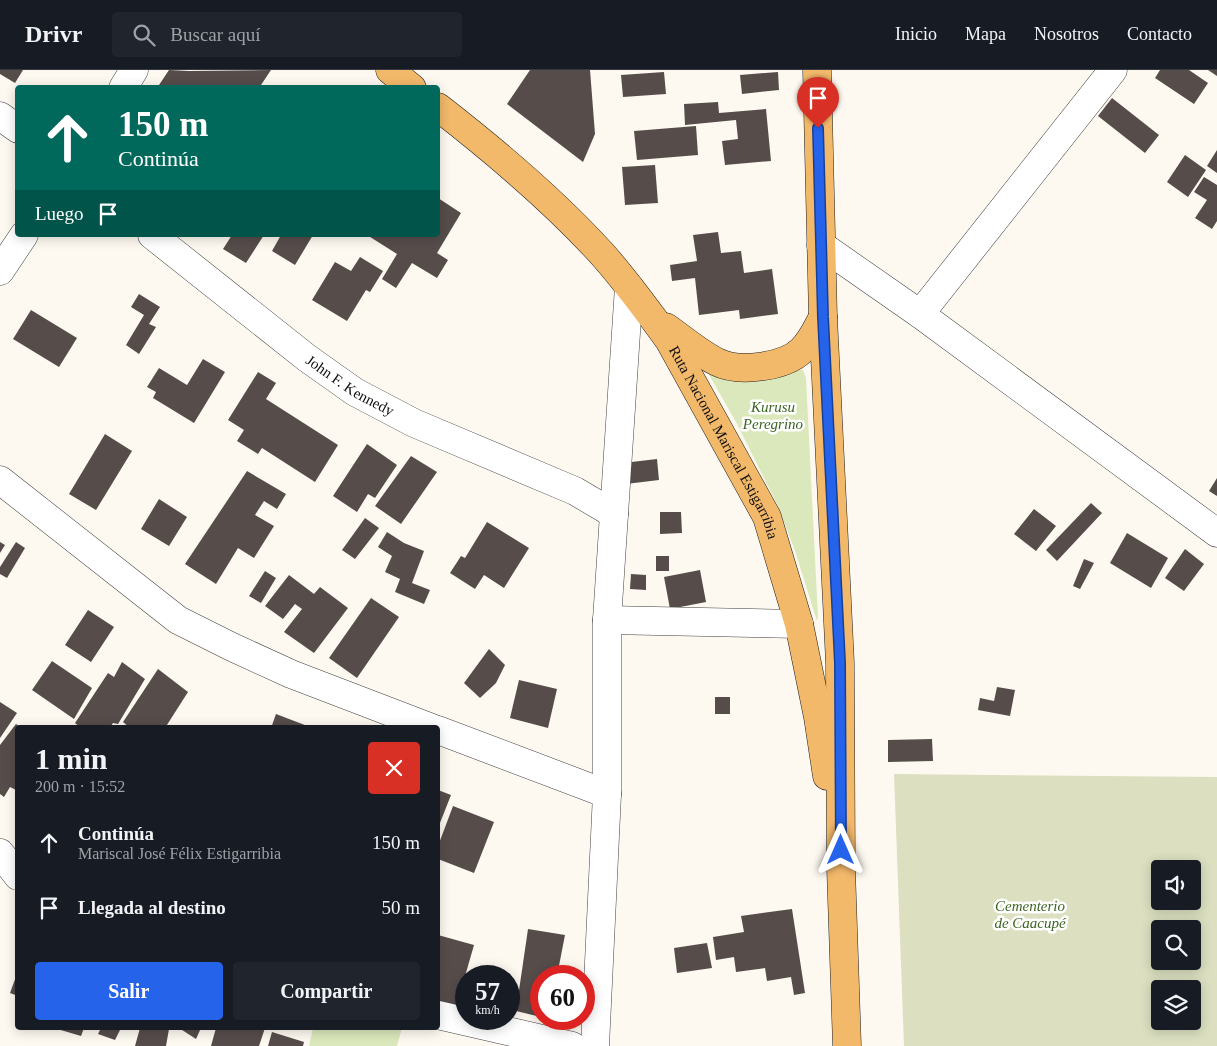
<!DOCTYPE html>
<html lang="es">
<meta charset="utf-8">
<style>
body{margin:0;font-family:"Times New Roman",serif;background:#20242c;color:#f1f3f6;height:100vh;display:flex;flex-direction:column;font-size:19px;white-space:nowrap}
*{box-sizing:border-box;margin:0}
p{font-size:16px;color:#9ea1a6}
.icon{flex:none;width:28px;height:28px;fill:none;stroke:currentColor;stroke-width:2;stroke-linecap:round;stroke-linejoin:round}
.map{position:relative;flex:1;overflow:hidden}
.side{position:absolute;left:15px;top:655px;width:425px;height:305px;display:flex;flex-direction:column;background:#171b24;border-radius:5px;box-shadow:0 2px 12px #0003}
.side>*{flex:none}
.hud{position:absolute;left:15px;top:15px;width:425px;height:152px;border-radius:5px;box-shadow:0 2px 12px #0003;background:#00695c;color:#fff;overflow:hidden}
.controls{position:absolute;left:1151px;top:790px;display:grid;gap:10px}
.controls a{display:grid;place-items:center;width:50px;height:50px;border-radius:5px;background:#171b24;box-shadow:0 2px 12px #0003;font-size:25px}
.speed{position:absolute;left:455px;top:895px;display:flex;gap:10px;font-size:25px;font-weight:700;text-align:center}
.speed>*{display:grid;place-content:center;width:65px;height:65px;border-radius:50%;background:#171b24;box-shadow:0 2px 12px #0003;line-height:1}
.speed small{font-size:12px;font-weight:400}
.speed .limit{border:8px solid #d22;background:#fff;color:#111}
.pin{position:absolute;display:grid;place-items:center;width:42px;height:42px;color:#fff;margin:-51px -21px;border-radius:50% 50% 50% 0;rotate:-45deg;box-shadow:0 0 5px #0007}
.pin .icon{rotate:45deg}
.me{position:absolute;width:55px;margin:-28px;rotate:0deg;stroke-linejoin:round;filter:drop-shadow(0 0 4px #0008)}
.turn{display:flex;align-items:center;gap:18px;height:105px;padding:0 20px;font-size:22px}
.turn .icon{width:65px;height:65px;stroke-width:2.5}
.turn b{display:block;font-size:35px;line-height:42px}
.then{display:flex;align-items:center;height:48px;padding:0 20px;background:#0003;gap:10px;font-size:19px}
.round{display:grid;place-items:center;flex:none;width:52px;height:52px;border-radius:5px;background:#20242c}
.headline{display:flex;align-items:center;justify-content:space-between;height:85px;padding:0 20px}
h1{font-size:30px;font-weight:800;line-height:38px}
.action{display:flex;gap:10px;margin-top:auto;padding:10px 20px}
.action a{flex:1;height:58px;border-radius:5px;background:#2563eb;color:#fff;font-size:20px;font-weight:800;line-height:58px;text-align:center}
.action a+a{background:#20242c;color:#f1f3f6}
ul{padding:0;list-style:none}
li{display:flex;align-items:center;gap:15px;height:65px;padding:0 20px}
li div{flex:1}
li b{display:block;font-size:19px}
li em{font-style:normal}
header{display:flex;align-items:center;gap:30px;box-sizing:border-box;height:70px;padding:0 25px;background:#171b24;border-bottom:1px solid #363941}
header strong{font-size:24px}
nav{display:flex;gap:28px;margin-inline-start:auto;font-size:18px}
.search{width:350px;height:45px;background:#20242c;display:flex;align-items:center;gap:12px;box-sizing:border-box;padding:0 18px;border-radius:5px;color:#9ea1a6;font-size:19px}
.map>svg:first-child{display:block}
</style>
<header>
<strong>Drivr</strong>
<div class="search"><svg class="icon" aria-label="search" viewBox="0 0 24 24"><circle cx="10" cy="10" r="6"/><path d="M15 15l6 6"/></svg>Buscar aquí</div>
<nav><a>Inicio</a><a>Mapa</a><a>Nosotros</a><a>Contacto</a></nav>
</header>
<div class="map">
<svg width="1217" height="976" viewBox="0 0 1217 976">
<rect width="100%" height="100%" fill="#fef9f0"/>
<g fill="#dae8bb">
<path d="M800 300H803L806 308 818 547 817 551 794 478 778 436 736 352 708 303C715 304 720 309 727 310 751 315 777 309 800 300Z"/>
<path d="M313 958H402L397 976H309Z"/>
</g>
<path fill="#dce0c1" fill-rule="evenodd" d="M894 704 1217 707V976H904ZM1160 799H1192V831H1160ZM1160 859H1192V891H1160ZM1160 919H1192V951H1160Z"/>
<g fill="#564d4b">
<path d="M0 0H23L15 13 0 4Z"/>
<path d="M169 0 189 1 271 0 259 18H157Z"/>
<path d="M530 0H590L595 64 583 92 507 34Z"/>
<path d="M1160 0H1189L1208 13 1194 34 1155 8Z"/>
<path d="M1208 0H1217V6Z"/>
<path d="M664 2 666 24 623 27 621 5Z"/>
<path d="M778 2 779 20 742 24 740 5Z"/>
<path d="M1112 28 1159 65 1145 83 1098 46Z"/>
<path d="M718 32 719 43 766 39 771 91 725 95 722 71 738 69 736 50 685 55 684 34Z"/>
<path d="M696 56 698 85 637 90 634 61Z"/>
<path d="M1217 80V103L1207 96Z"/>
<path d="M1185 85 1206 100 1188 127 1167 112Z"/>
<path d="M655 95 658 133 625 135 622 97Z"/>
<path d="M1204 107 1217 115V151L1212 159 1195 148 1207 130 1194 122Z"/>
<path d="M438 128 461 143 437 183 448 190 437 208 412 193 396 218 382 209 397 184 367 165H438Z"/>
<path d="M718 162 721 183 741 181 744 203 772 199 778 244 740 249 739 240 699 245 695 208 672 211 670 195 697 191 693 165Z"/>
<path d="M232 165H264L246 193 223 179Z"/>
<path d="M281 165H313L295 195 272 181Z"/>
<path d="M360 187 383 201 370 222 366 220 347 251 312 230 335 192 351 201Z"/>
<path d="M139 224 160 237 149 254 156 257 139 284 126 275 144 245 131 237Z"/>
<path d="M31 240 77 268 59 297 13 269Z"/>
<path d="M203 289 225 302 194 353 153 328 156 322 147 317 159 298 187 315Z"/>
<path d="M258 302 276 313 266 329 338 375 315 412 262 378 258 384 237 371 244 360 228 350Z"/>
<path d="M105 364 132 381 96 440 69 424Z"/>
<path d="M367 374 397 395 375 428 368 424 357 442 333 426Z"/>
<path d="M411 386 437 402 401 454 375 436Z"/>
<path d="M657 389 659 410 626 414 623 393Z"/>
<path d="M247 401 286 424 277 439 264 431 255 445 274 456 254 488 238 478 216 514 185 494Z"/>
<path d="M1217 408V426L1209 421Z"/>
<path d="M159 429 187 447 169 476 141 459Z"/>
<path d="M1091 433 1102 443 1057 491 1046 480Z"/>
<path d="M1034 439 1056 456 1036 481 1014 464Z"/>
<path d="M660 442H681L682 463 660 464Z"/>
<path d="M365 448 379 458 355 489 342 480Z"/>
<path d="M487 452 529 478 504 518 484 505 475 519 450 503 461 486 465 488Z"/>
<path d="M387 462 404 473 424 481 412 513 430 520 424 534 395 522 400 509 385 502 392 486 378 477Z"/>
<path d="M1127 463 1168 488 1151 518 1110 493Z"/>
<path d="M0 472 5 475 0 483Z"/>
<path d="M16 472 25 478 7 508 0 504V497Z"/>
<path d="M1185 479 1204 494 1184 521 1165 508Z"/>
<rect x="656" y="486" width="13" height="15"/>
<path d="M1084 489 1094 493 1080 519 1073 516Z"/>
<path d="M700 500 706 532 670 539 664 507Z"/>
<path d="M265 501 276 508 261 533 249 526Z"/>
<path d="M631 504 646 505V520L630 519Z"/>
<path d="M289 505 314 524 320 517 348 538 314 583 284 562 302 539 295 534 283 549 265 536Z"/>
<path d="M371 528 399 547 357 608 329 588Z"/>
<path d="M88 540 114 557 91 592 65 575Z"/>
<path d="M489 579 505 595 496 613 480 628 464 613Z"/>
<path d="M52 591 92 618 74 649 32 620Z"/>
<path d="M122 592 145 609 118 654 113 653 110 658H81L75 653 108 603 114 607Z"/>
<path d="M158 599 188 622 165 658H130L123 652Z"/>
<path d="M519 610 557 619 548 658 510 648Z"/>
<path d="M997 617 1015 620 1010 646 978 640 980 628 994 631Z"/>
<rect x="715" y="627" width="15" height="17"/>
<path d="M0 632 17 643 0 668Z"/>
<path d="M276 644 310 657V658H271Z"/>
<path d="M16 654 22 658H18V721L10 717 4 727 0 724V675Z"/>
<path d="M932 669 933 691 888 692V670Z"/>
<path d="M438 720 451 725 438 758Z"/>
<path d="M453 736 494 752 474 803 438 789V776Z"/>
<path d="M792 839 805 923 794 925 791 907 767 911 765 898 736 902 734 887 716 890 713 867 744 862 741 846Z"/>
<path d="M528 859 565 865 557 906H541V947L516 941Z"/>
<path d="M438 865 474 875 455 941 438 937Z"/>
<path d="M707 873 712 898 677 903 674 878Z"/>
<path d="M17 904H18V926L10 923Z"/>
<path d="M54 958H84L81 966Z"/>
<path d="M101 958H121L115 970 98 964Z"/>
<path d="M140 958H174L173 960 169 959 166 976H135Z"/>
<path d="M179 958H201L196 969Z"/>
<path d="M216 958H265L259 976H211Z"/>
<path d="M272 962 304 972 303 976H268Z"/>
</g>
<g fill="none" stroke-linecap="round" stroke-linejoin="round">
<defs>
<g id="minor">
<path d="M123 18 134 0"/>
<path d="M0 46 18 59"/>
<path id="s1" d="M152 165 307 288 355 322 414 353 575 421 614 444"/>
<path d="M0 201 24 165"/>
<path d="M920 244 1113 0"/>
<path d="M0 410 178 550 232 577 291 604 432 658"/>
<path d="M607 550 799 554"/>
<path d="M438 660 607 724"/>
<path d="M0 783 18 806"/>
<path d="M438 945 572 976"/>
<path d="M595 976 607 724V550L629 217"/>
</g>
<path id="tertiary" d="M821 175 920 244 1217 463"/>
<g id="primary">
<path d="M390 0 412 18"/>
<path d="M817 0 823 247 840 593 841 799 847 976"/>
<path id="s2" d="M438 37C496 82 554 131 603 185 627 212 648 241 669 270L767 447 799 554 818 647 827 706"/>
<path d="M666 257C683 269 699 283 717 292 739 303 785 297 802 280 812 270 817 258 823 247"/>
</g>
</defs>
<use href="#minor" stroke="#414141" stroke-width="29"/>
<use href="#tertiary" stroke="#414141" stroke-width="29"/>
<use href="#primary" stroke="#1f1f1f" stroke-width="29"/>
<use href="#minor" stroke="#fff" stroke-width="28"/>
<use href="#tertiary" stroke="#fff" stroke-width="28"/>
<use href="#primary" stroke="#f3b96b" stroke-width="28"/>
</g>
<g fill="none" stroke-linecap="round" stroke-linejoin="round">
<defs>
<path id="route" d="M818 58 823 247 840 593 841 780"/>
</defs>
<use href="#route" stroke="#184099" stroke-width="12"/>
<use href="#route" stroke="#2563eb" stroke-width="9"/>
</g>
<g text-anchor="middle" stroke-width="5" stroke-linejoin="round" paint-order="stroke">
<g font-size="15" fill="#0e0e0e" stroke="#fff">
<text dy="5" stroke="none"><textPath href="#s1" startOffset="249">John F. Kennedy</textPath></text>
<text dy="5" stroke="none"><textPath href="#s2" startOffset="446">Ruta Nacional Mariscal Estigarribia</textPath></text>
</g>
<g font-size="15" font-style="italic" fill="#3b6421" stroke="#fff">
<text x="773" y="342">Kurusu<tspan x="773" dy="17">Peregrino</tspan></text>
<text x="1030" y="841">Cementerio<tspan x="1030" dy="17">de Caacupé</tspan></text>
</g>
</g>
</svg>
<div class="controls">
<a><svg class="icon" aria-label="sound" viewBox="0 0 24 24"><path d="M4 9h4l5-4v14l-5-4H4zM17 9q2 3 0 6"/></svg></a>
<a><svg class="icon" aria-label="search" viewBox="0 0 24 24"><circle cx="10" cy="10" r="6"/><path d="M15 15l6 6"/></svg></a>
<a><svg class="icon" aria-label="layers" viewBox="0 0 24 24"><path d="M12 4l9 5-9 5-9-5zM3 14l9 5 9-5"/></svg></a>
</div>
<div class="speed"><div>57<small>km/h</small></div><div class="limit">60</div></div>
<div class="pin" style="left:818px;top:58px;background:#d93025"><svg class="icon" aria-label="arrive" viewBox="0 0 24 24"><path d="M6 21V4h12l-3 4 3 4H6"/></svg></div>
<svg class="me" style="left:841px;top:780px" viewBox="-20 -20 40 40"><path d="M0-17L14 15 0 8-14 15z" fill="#2563eb" stroke="#fff" stroke-width="4"/></svg>
<div class="hud">
<div class="turn"><svg class="icon" aria-label="ahead" viewBox="0 0 24 24"><path d="M12 20V5M6 11l6-6 6 6"/></svg><div><b>150 m</b>Continúa</div></div>
<div class="then">Luego<svg class="icon" aria-label="arrive" viewBox="0 0 24 24"><path d="M6 21V4h12l-3 4 3 4H6"/></svg></div>
</div>
<section class="side">
<div class="headline"><div><h1>1 min</h1><p>200 m · 15:52</p></div><a class="round" style="background:#d93025;color:#fff"><svg class="icon" aria-label="close" viewBox="0 0 24 24"><path d="M6 6l12 12M18 6L6 18"/></svg></a></div>
<ul>
<li><svg class="icon" aria-label="ahead" viewBox="0 0 24 24"><path d="M12 20V5M6 11l6-6 6 6"/></svg><div><b>Continúa</b><p>Mariscal José Félix Estigarribia</p></div><em>150 m</em></li>
<li><svg class="icon" aria-label="arrive" viewBox="0 0 24 24"><path d="M6 21V4h12l-3 4 3 4H6"/></svg><div><b>Llegada al destino</b></div><em>50 m</em></li>
</ul>
<div class="action"><a>Salir</a><a>Compartir</a></div>
</section>
</div>
